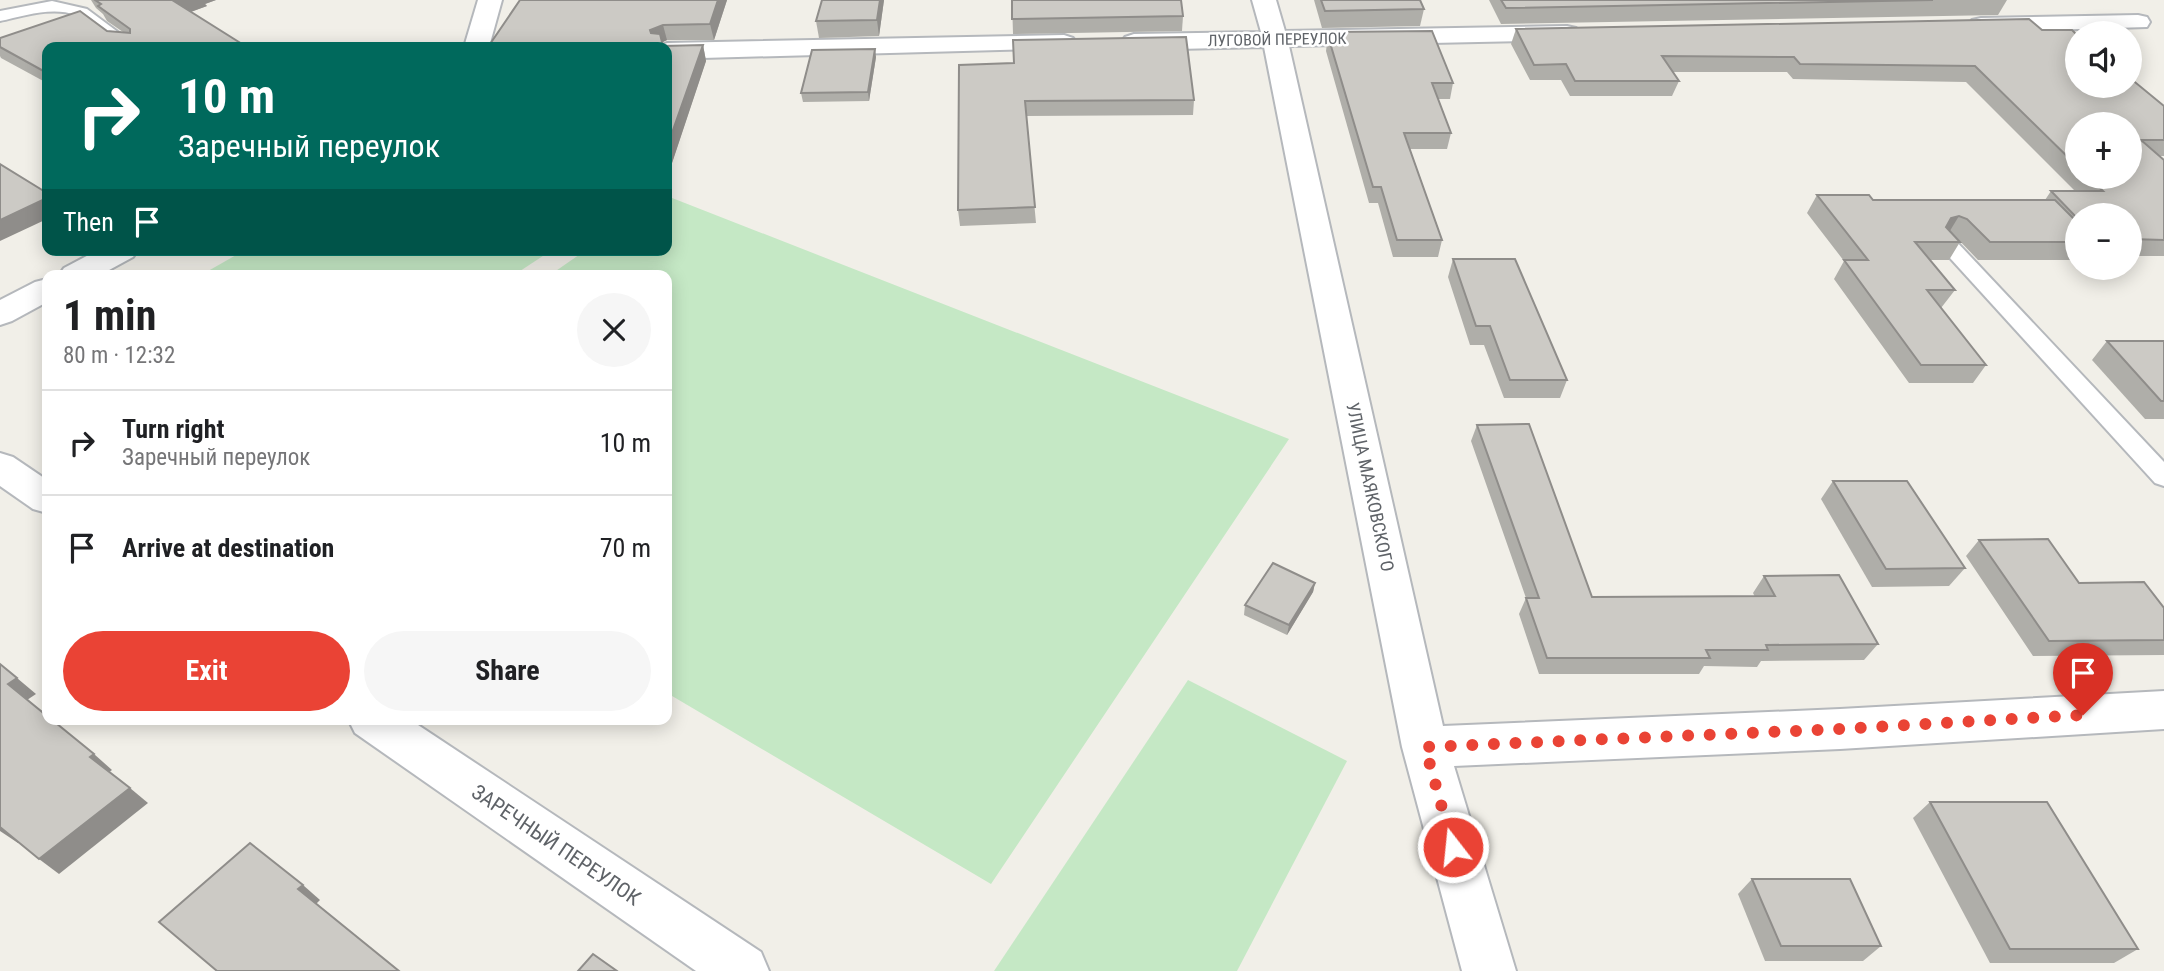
<!DOCTYPE html>
<meta charset="utf-8">
<style>
body{margin:0;font-family:"Roboto Condensed",sans-serif;background:#f6f6f6;color:#202124;height:100vh;display:flex;flex-direction:column;font-size:26px;white-space:nowrap}
*{box-sizing:border-box;margin:0}
p{font-size:23px;color:#757577}
.icon{flex:none;width:38px;height:38px;fill:none;stroke:currentColor;stroke-width:2;stroke-linecap:round;stroke-linejoin:round}
.map{position:relative;flex:1;overflow:hidden}
.panel{position:absolute;left:42px;top:270px;width:630px;height:455px;display:flex;flex-direction:column;background:#fff;border-radius:14px;box-shadow:0 4px 18px #0003}
.panel>*{flex:none}
.banner{position:absolute;left:42px;top:42px;width:630px;height:214px;border-radius:14px;box-shadow:0 4px 18px #0003;background:#00695c;color:#fff;overflow:hidden}
.controls{position:absolute;left:2065px;top:21px;display:grid;gap:14px}
.controls a{display:grid;place-items:center;width:77px;height:77px;border-radius:50%;background:#fff;box-shadow:0 4px 18px #0003;font-size:35px}
.pin{position:absolute;display:grid;place-items:center;width:60px;height:60px;color:#fff;margin:-72px -30px;border-radius:50% 50% 50% 0;rotate:-45deg;box-shadow:0 0 7px #0007}
.pin .icon{rotate:45deg}
.me{position:absolute;width:77px;margin:-38px;rotate:344deg;stroke-linejoin:round;filter:drop-shadow(0 0 5px #0008)}
.turn{display:flex;align-items:center;gap:24px;height:147px;padding:0 21px;font-size:32px}
.turn .icon{width:91px;height:91px;stroke-width:2.5}
.turn b{display:block;font-size:49px;line-height:60px}
.then{display:flex;align-items:center;height:66px;padding:0 21px;background:#0003;gap:14px;font-size:26px}
.round{display:grid;place-items:center;flex:none;width:74px;height:74px;border-radius:37px;background:#f6f6f6}
.overview{display:flex;align-items:center;justify-content:space-between;height:119px;padding:0 21px}
h1{font-size:42px;font-weight:700;line-height:52px}
.primary-button{display:flex;gap:14px;margin-top:auto;padding:14px 21px}
.primary-button a{flex:1;height:80px;border-radius:42px;background:#ea4335;color:#fff;font-size:28px;font-weight:700;line-height:80px;text-align:center}
.primary-button a+a{background:#f6f6f6;color:#202124}
ul{padding:0;list-style:none}
li{display:flex;align-items:center;gap:21px;height:105px;padding:0 21px;border-top:2px solid #e0e0e0}
li div{flex:1}
li b{display:block;font-size:26px}
li em{font-style:normal}
.map>svg:first-child{display:block}
</style>
<div class="map">
<svg width="2164" height="971" viewBox="0 0 2164 971">
<rect width="100%" height="100%" fill="#f1efe8"/>
<g fill="#c5e8c5">
<path d="M667 196 1289 439 991 884 667 693V275H550L586 250H667Z"/>
<path d="M245 250H552L514 275H201Z"/>
<path d="M1188 680 1347 761 1237 971H994Z"/>
</g>
<g fill="none" stroke-linecap="round" stroke-linejoin="round">
<defs>
<g id="service">
<path d="M52 1 87 9 138 47C105 49 102 26 76 15 52 6 24 16 0 21V11Z"/>
<path d="M1947 237 1954 239 2164 462V486L2155 483 1940 247 1937 243 1940 239Z"/>
</g>
<g id="minor">
<path d="M478 0H502L489 47H464Z"/>
<path d="M1252 0H1276L1285 31 1567 26 1576 28 1579 33 1576 38 1567 40 1289 46 1443 726 1840 709 2164 691V729L1840 749 1454 766 1516 971H1462L1402 747 1264 47 1134 50 1125 47 1121 42 1125 37 1134 34 1261 32Z"/>
<path d="M2138 15 2147 17 2150 22 2147 27 1981 32 1972 30 1969 25 1972 20 1981 18Z"/>
<path d="M1064 35 1073 38 1077 43 1073 48 667 59V47H657L667 43Z"/>
<path d="M98 250H138L133 257 100 275H59L64 268Z"/>
<path d="M47 279V302L12 321 0 325V300L35 282Z"/>
<path d="M0 453 13 457 47 480V513L33 509 0 486Z"/>
<path d="M348 719H409L761 952 769 971H696L355 733Z"/>
</g>
</defs>
<use href="#service" stroke="#b5b8bc" stroke-width="4"/>
<use href="#minor" stroke="#b5b8bc" stroke-width="4"/>
<use href="#service" fill="#fff" fill-rule="evenodd"/>
<use href="#minor" fill="#fff" fill-rule="evenodd"/>
</g>
<g fill="#afaea9" fill-rule="evenodd">
<path d="M91 0H216L205 4 207 6 190 12 242 44 244 47H47V83L1 58 0 56V38L107 31 123 32 107 21 103 14 96 8Z"/>
<path d="M520 0H727L714 40H667L662 42 663 46 703 45 706 61 669 172H667V47Z"/>
<path d="M884 0 879 36 819 38 816 21Z"/>
<path d="M1012 0 1183 16 1182 31 1013 34Z"/>
<path d="M1314 0H1420L1424 9 1420 26 1322 28Z"/>
<path d="M1489 0H2007L1998 15 1501 24Z"/>
<path d="M1516 29 2042 30 2164 106V156H2159L2164 160V256H2130V215H2077V260H1978L1956 237 1960 242 1949 260H1930L1955 290 1941 308 1986 365 1973 383H1909L1834 279 1844 261 1807 213 1817 195 1873 200H2045L2051 191H2075L1966 82 1793 79 1787 72H1672L1679 81 1672 96H1570L1561 80H1530L1511 44ZM2077 124 2130 177H2077Z"/>
<path d="M1331 32 1453 83 1450 99H1438L1451 133 1447 149H1410L1442 240 1438 257H1393L1378 203H1369L1326 51 1328 36H1330Z"/>
<path d="M876 57 869 101 803 102 801 93Z"/>
<path d="M959 65 1194 100 1193 115 1026 116 1036 223 960 226 958 210Z"/>
<path d="M1453 259 1567 380 1560 398H1504L1484 345H1470L1448 277Z"/>
<path d="M2107 341H2164V419H2145L2092 360Z"/>
<path d="M1477 425 1592 597H1755L1753 593 1764 576 1878 644 1864 660 1761 661 1757 667 1704 666 1699 674H1539L1519 614 1526 598 1471 441Z"/>
<path d="M1833 481 1965 568 1949 586 1872 587 1821 499Z"/>
<path d="M1979 540 2079 583 2164 608V655L2033 656 1966 556Z"/>
<path d="M1315 583 1313 592 1287 635 1244 615 1245 605Z"/>
<path d="M1930 802 2138 949 2114 963H1990L1913 818Z"/>
<path d="M1752 879 1881 946 1863 961H1765L1738 894Z"/>
</g>
<g fill="#8f8d8a">
<path d="M171 0H216L205 4 207 6 180 16Z"/>
<path d="M718 0H727L714 40 710 24Z"/>
<path d="M880 0H884L879 36 877 20Z"/>
<path d="M663 25 667 40 655 46 650 30Z"/>
<path d="M703 45 706 61 669 172 667 165V147Z"/>
<path d="M875 49 876 57 869 101 868 92Z"/>
<path d="M47 198V219L0 241V220Z"/>
<path d="M1959 216 1948 234 1939 236 1951 218Z"/>
<path d="M1315 583 1313 592 1287 635 1289 625Z"/>
<path d="M17 678 36 694 27 700 8 684Z"/>
<path d="M94 754 112 770 108 773 90 757Z"/>
<path d="M130 788 148 803 59 874 39 859Z"/>
<path d="M0 827 20 841 18 843 0 831Z"/>
<path d="M303 885 320 900 315 905 298 889Z"/>
</g>
<g fill="#cccac5" stroke="#8f8d8a" stroke-width="2">
<path d="M95 0H172L242 44 234 47H47V73L0 47V38L80 11 107 31 130 33V29L98 6 101 4Z"/>
<path d="M520 0H718L710 24 663 25 650 30 651 33 660 34 663 46 703 45 667 147V47H488Z"/>
<path d="M822 0H880L877 20 816 21Z"/>
<path d="M1012 0H1181L1183 16 1012 19Z"/>
<path d="M1321 0H1420L1424 9 1325 11Z"/>
<path d="M1501 0H1933L1506 8Z"/>
<path d="M2029 19 2042 30H2072L2077 35V86H2130V78L2164 106V140H2141L2164 160V240L2130 239V215H2077V218L2051 191H2103L2088 177H2130V124H2077V166L1975 66 1800 64 1794 57 1662 56 1679 81H1575L1566 64 1534 65 1516 29Z"/>
<path d="M1432 31 1453 83H1432L1451 133H1404L1442 240H1397L1381 187H1373L1328 36H1332L1331 32Z"/>
<path d="M1186 37 1194 100 1025 101 1035 207 958 210 959 65 1014 63 1013 40Z"/>
<path d="M875 49 868 92 801 93 812 50Z"/>
<path d="M0 164 47 193V198L0 220Z"/>
<path d="M1817 195H1869L1873 200H2055L2077 222V242H1990L1967 219 1959 216 1951 218 1946 227 1960 242H1915L1955 290H1927L1986 365H1921L1844 260H1868Z"/>
<path d="M1453 259H1515L1567 380H1510L1490 326H1476Z"/>
<path d="M2107 341H2164V401H2161Z"/>
<path d="M1529 424 1592 597 1775 596 1764 576 1839 575 1878 644 1766 645 1768 650H1706L1710 658H1547L1526 598H1539L1477 425Z"/>
<path d="M1833 481H1907L1965 568 1886 569Z"/>
<path d="M2048 539 2079 583 2144 582 2164 608V640L2049 641 1979 540Z"/>
<path d="M1273 563 1315 583 1289 625 1245 605Z"/>
<path d="M0 664 17 678 8 684 47 716V719H51L94 754 90 757 130 788 39 859 0 827Z"/>
<path d="M1930 802H2047L2138 949H2010Z"/>
<path d="M250 843 303 885 298 889 399 971H217L159 922Z"/>
<path d="M1752 879H1850L1881 946H1781Z"/>
<path d="M593 954 617 971H578Z"/>
</g>
<g fill="none" stroke-linecap="round" stroke-linejoin="round">
<path stroke="#ea4335" stroke-width="12" stroke-dasharray="0 21.6" d="M1453 847 1425 747 1840 729 2083 715"/>
</g>
<g text-anchor="middle" stroke-width="5" stroke-linejoin="round" paint-order="stroke">
<g font-size="16" fill="#5f6368" stroke="#fff">
<text transform="translate(1277 39) rotate(-1)" y="6">ЛУГОВОЙ ПЕРЕУЛОК</text>
</g>
<g font-size="18" fill="#5f6368" stroke="#fff">
<text transform="translate(1370 487) rotate(78)" y="6">УЛИЦА МАЯКОВСКОГО</text>
</g>
<g font-size="21" fill="#5f6368" stroke="#fff">
<text transform="translate(556 845) rotate(34)" y="7">ЗАРЕЧНЫЙ ПЕРЕУЛОК</text>
</g>
</g>
</svg>
<div class="controls">
<a><svg class="icon" aria-label="sound" viewBox="0 0 24 24"><path d="M4 9h4l5-4v14l-5-4H4zM17 9q2 3 0 6"/></svg></a>
<a>+</a>
<a>−</a>
</div>
<div class="pin" style="left:2083px;top:715px;background:#d93025"><svg class="icon" aria-label="arrive" viewBox="0 0 24 24"><path d="M6 21V4h12l-3 4 3 4H6"/></svg></div>
<svg class="me" style="left:1453px;top:847px" viewBox="-20 -20 40 40"><circle r="17" fill="#ea4335" stroke="#fff" stroke-width="3"/><path d="M0-11L8 9 0 5-8 9z" fill="#fff"/></svg>
<div class="banner">
<div class="turn"><svg class="icon" aria-label="right" viewBox="0 0 24 24"><path d="M7 20v-9h11M14 6l5 5-5 5"/></svg><div><b>10 m</b>Заречный переулок</div></div>
<div class="then">Then<svg class="icon" aria-label="arrive" viewBox="0 0 24 24"><path d="M6 21V4h12l-3 4 3 4H6"/></svg></div>
</div>
<section class="panel">
<div class="overview"><div><h1>1 min</h1><p>80 m · 12:32</p></div><a class="round"><svg class="icon" aria-label="close" viewBox="0 0 24 24"><path d="M6 6l12 12M18 6L6 18"/></svg></a></div>
<ul>
<li><svg class="icon" aria-label="right" viewBox="0 0 24 24"><path d="M7 20v-9h11M14 6l5 5-5 5"/></svg><div><b>Turn right</b><p>Заречный переулок</p></div><em>10 m</em></li>
<li><svg class="icon" aria-label="arrive" viewBox="0 0 24 24"><path d="M6 21V4h12l-3 4 3 4H6"/></svg><div><b>Arrive at destination</b></div><em>70 m</em></li>
</ul>
<div class="primary-button"><a>Exit</a><a>Share</a></div>
</section>
</div>
